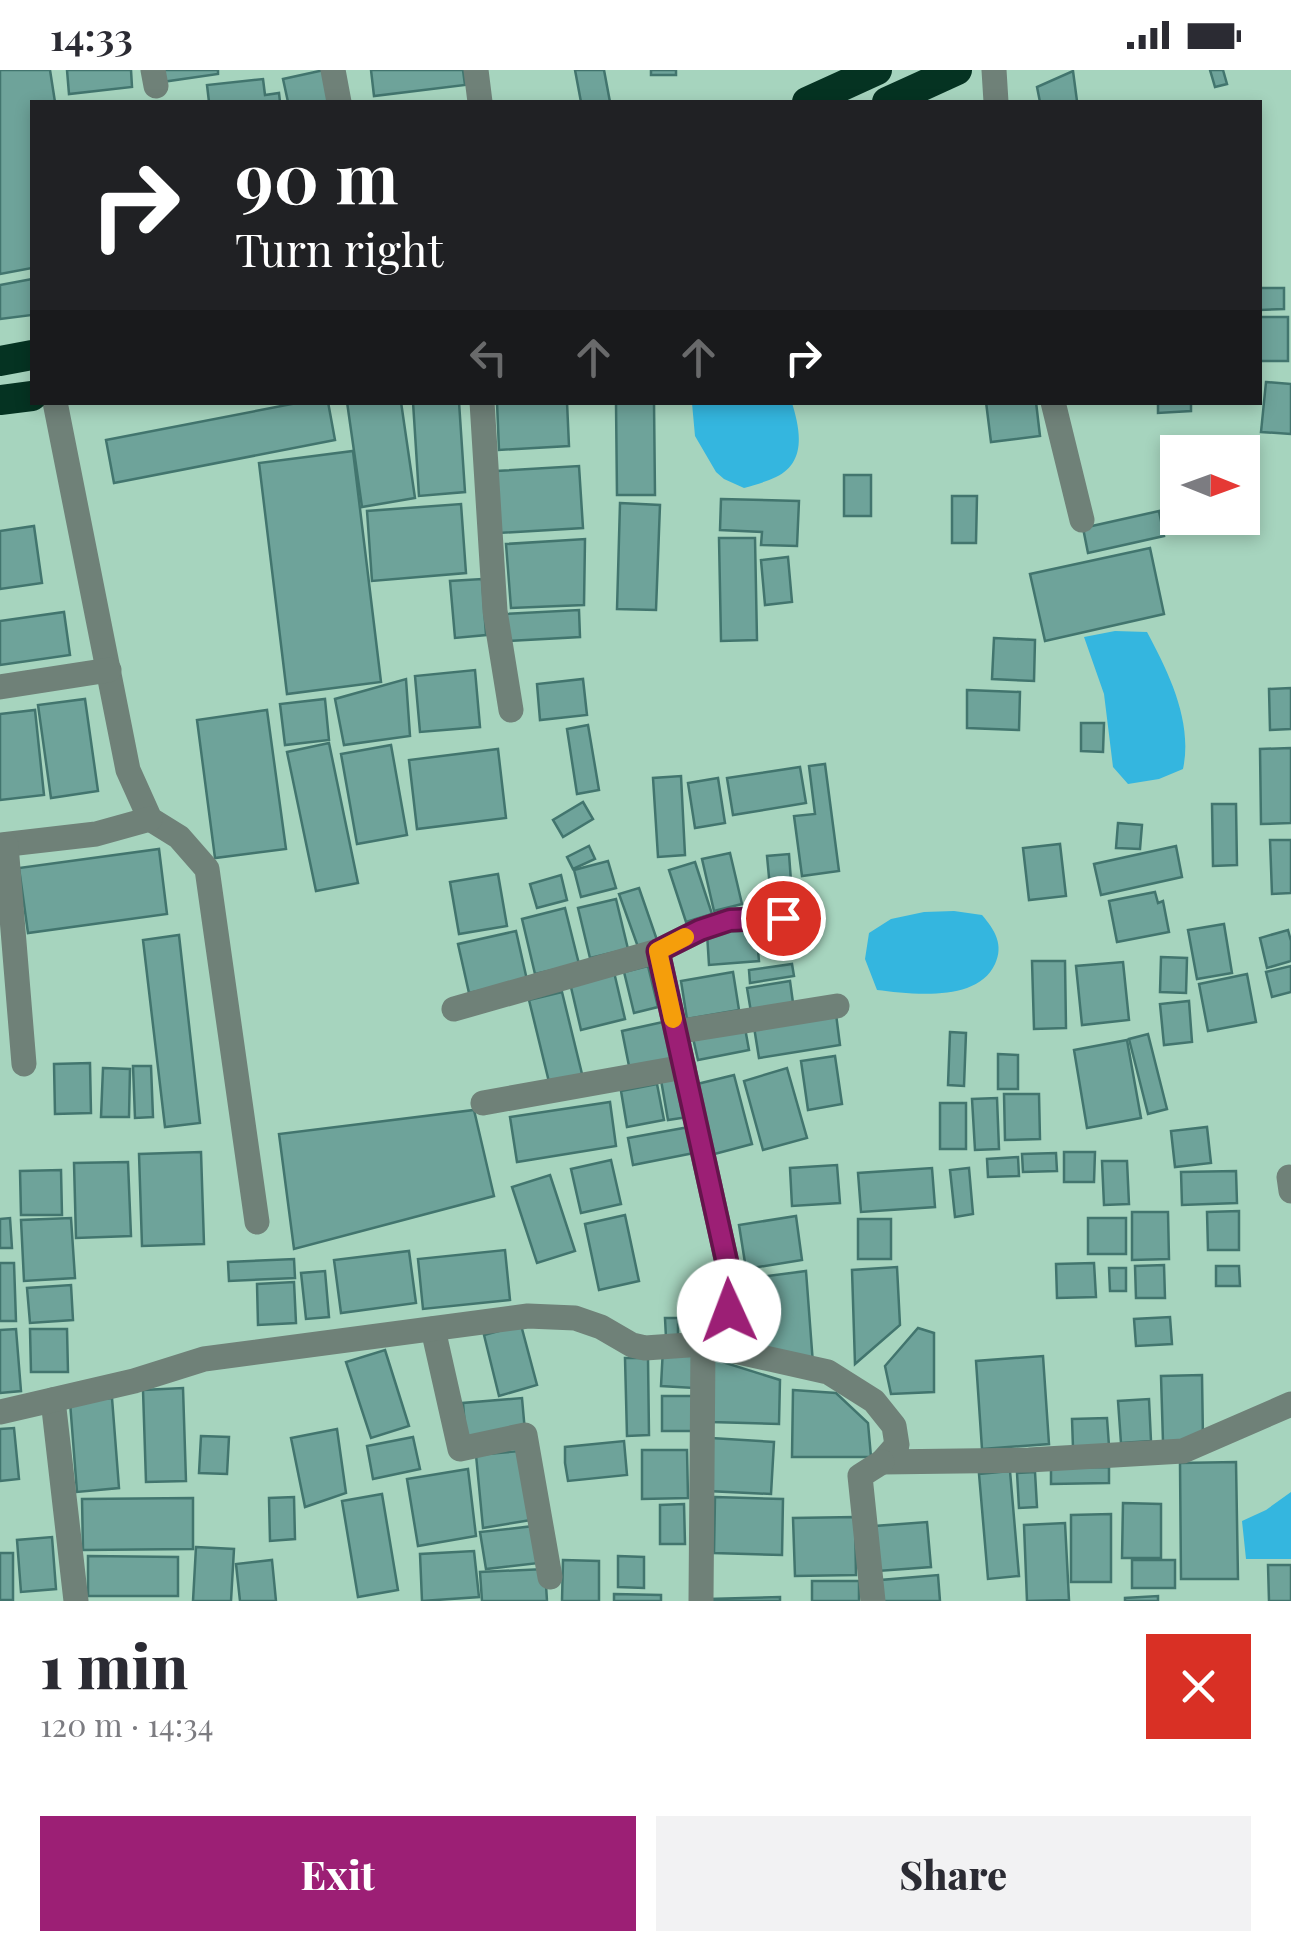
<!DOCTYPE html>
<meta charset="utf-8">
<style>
body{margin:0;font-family:"Playfair Display",serif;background:#f2f2f3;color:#2b2b33;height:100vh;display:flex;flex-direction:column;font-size:38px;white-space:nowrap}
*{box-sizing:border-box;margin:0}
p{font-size:32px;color:#7c7c81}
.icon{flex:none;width:55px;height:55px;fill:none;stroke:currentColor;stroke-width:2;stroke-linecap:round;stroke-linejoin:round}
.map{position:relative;height:1531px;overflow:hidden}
.side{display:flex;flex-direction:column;background:#fff;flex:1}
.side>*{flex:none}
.banner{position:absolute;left:30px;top:30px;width:1232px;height:305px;border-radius:0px;box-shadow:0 5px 15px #0003;background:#202124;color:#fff;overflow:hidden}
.needle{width:65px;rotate:91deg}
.tools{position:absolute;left:1160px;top:365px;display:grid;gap:20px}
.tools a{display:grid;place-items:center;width:100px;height:100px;border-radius:0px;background:#fff;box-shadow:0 5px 15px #0003;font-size:50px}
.pin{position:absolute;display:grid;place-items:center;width:85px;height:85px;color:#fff;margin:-42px;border:5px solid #fff;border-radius:50%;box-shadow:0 2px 10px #0007}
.me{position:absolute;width:110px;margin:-55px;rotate:358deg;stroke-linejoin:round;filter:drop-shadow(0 0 8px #0008)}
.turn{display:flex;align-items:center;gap:35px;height:210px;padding:0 40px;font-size:45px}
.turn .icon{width:130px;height:130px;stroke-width:2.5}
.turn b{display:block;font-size:70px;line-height:85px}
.lanes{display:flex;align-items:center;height:95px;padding:0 40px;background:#0003;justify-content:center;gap:50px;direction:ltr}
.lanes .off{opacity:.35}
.round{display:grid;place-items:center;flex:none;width:105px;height:105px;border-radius:0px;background:#f2f2f3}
.headline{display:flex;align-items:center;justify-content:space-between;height:170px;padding:0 40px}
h1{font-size:60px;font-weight:800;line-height:75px}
.cta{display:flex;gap:20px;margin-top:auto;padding:20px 40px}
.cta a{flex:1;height:115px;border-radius:0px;background:#9c1f75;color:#fff;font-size:40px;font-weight:800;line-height:115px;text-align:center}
.cta a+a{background:#f2f2f3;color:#2b2b33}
.status{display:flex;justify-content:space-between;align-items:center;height:70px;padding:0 50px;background:#fff;direction:ltr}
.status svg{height:28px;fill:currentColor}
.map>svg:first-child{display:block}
</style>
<div class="status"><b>14:33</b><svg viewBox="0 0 49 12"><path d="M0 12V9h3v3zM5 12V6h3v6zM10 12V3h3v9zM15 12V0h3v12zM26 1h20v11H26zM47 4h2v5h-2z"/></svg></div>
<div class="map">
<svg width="1291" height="1531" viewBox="0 0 1291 1531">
<rect width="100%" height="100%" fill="#a6d4be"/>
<g fill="#34b6df">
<path d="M692 333H792C800 359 807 392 776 407 766 412 754 415 744 418L724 409 716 402 695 366Z"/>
<path d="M1115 561 1147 562C1169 603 1193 652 1183 699L1159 709 1128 714 1113 697 1104 624 1084 567Z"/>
<path d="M954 841 982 845C995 860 1004 875 995 894 977 933 911 924 877 920L865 889 869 863 891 849 924 842Z"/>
<path d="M1291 1422V1489H1246L1242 1451 1266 1440Z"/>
</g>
<g fill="#6ea39a" stroke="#42756e" stroke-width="2.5">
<path d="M0 0H50L55 32H32V198L0 204Z"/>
<path d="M67 0H131L132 17 69 24Z"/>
<path d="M160 0H218V4L162 12Z"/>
<path d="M324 0 330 32H288L283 9Z"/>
<path d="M371 0H463L465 15 374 26Z"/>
<path d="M575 0H604L610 32H581Z"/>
<rect x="651" y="0" width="25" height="5"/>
<path d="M1210 0H1223L1227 14 1215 17Z"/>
<path d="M1073 1 1077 31 1040 32 1037 17Z"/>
<path d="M263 9 265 25 279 23 280 32H209L207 15Z"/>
<path d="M32 209V245L0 249V215Z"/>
<path d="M1260 218H1284V239L1260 240Z"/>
<rect x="1260" y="247" width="28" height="44"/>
<path d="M1266 312 1291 314V364L1261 362Z"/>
<path d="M302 332H328L335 370 114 413 106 370Z"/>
<path d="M347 332H401L415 428 362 437Z"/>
<path d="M413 332H459L465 422 419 426Z"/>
<path d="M497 332H567L569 376 499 380Z"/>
<path d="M616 332H654L655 425H617Z"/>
<path d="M986 332H1036L1040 366 991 372Z"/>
<path d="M1158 332H1191V341L1158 343Z"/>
<path d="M353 381 381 612 287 624 259 393Z"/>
<path d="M579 396 583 458 499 463 496 401Z"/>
<rect x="844" y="405" width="27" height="41"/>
<path d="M952 426H977L976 473H952Z"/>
<path d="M721 429 799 431 797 476 761 475 762 462 720 460Z"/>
<path d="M620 433 660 435 656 540 617 539Z"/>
<path d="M461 434 466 503 372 511 367 441Z"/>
<path d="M1159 441 1164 466 1088 483 1083 458Z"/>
<path d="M34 456 42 513 0 519V461Z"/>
<path d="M719 468H755L757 570 721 571Z"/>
<path d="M585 469 584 535 511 538 506 474Z"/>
<path d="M1150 478 1164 544 1045 571 1030 504Z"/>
<path d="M788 487 792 532 765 535 761 490Z"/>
<path d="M482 509 486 565 455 568 450 511Z"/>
<path d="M579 540 580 567 507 571 505 544Z"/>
<path d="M64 542 70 585 0 595V551Z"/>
<path d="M994 568 1035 570 1034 611 992 609Z"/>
<path d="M475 600 480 657 420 662 415 606Z"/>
<path d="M406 609 410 666 344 675 335 629Z"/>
<path d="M583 609 587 645 540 650 537 614Z"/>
<path d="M1291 618V659L1270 660 1269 619Z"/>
<path d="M967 620 1020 622 1019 660 967 658Z"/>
<path d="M85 629 98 721 51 728 38 635Z"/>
<path d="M325 629 329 670 285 675 280 634Z"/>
<path d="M35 640 44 725 0 730V644Z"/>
<path d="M267 640 286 779 215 788 197 650Z"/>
<path d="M1081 653H1104L1103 682 1081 681Z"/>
<path d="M588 655 599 720 577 724 567 659Z"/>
<path d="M329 673 358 813 316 821 287 682Z"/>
<path d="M391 675 407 765 357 774 341 684Z"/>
<path d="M1291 678V753L1261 754 1260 679Z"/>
<path d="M498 679 506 748 417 759 409 690Z"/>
<path d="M825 694 839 801 802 806 794 746 815 744 809 696Z"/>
<path d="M800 697 806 733 733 745 727 708Z"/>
<path d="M681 706 685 785 658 787 653 708Z"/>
<path d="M718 708 725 753 695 758 688 713Z"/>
<path d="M583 732 593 749 563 767 553 750Z"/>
<path d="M1212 734H1236L1237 795 1213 796Z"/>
<path d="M1118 753 1142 755 1140 779 1116 778Z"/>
<path d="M1270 770H1291V823L1272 824Z"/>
<path d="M1060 774 1066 826 1029 830 1023 778Z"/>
<path d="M589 776 595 789 573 799 567 787Z"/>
<path d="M1176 776 1182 807 1101 825 1094 794Z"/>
<path d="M159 779 167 844 28 863 19 798Z"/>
<path d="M730 783 742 834 714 841 702 789Z"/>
<path d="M789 784 793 838 772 839 767 786Z"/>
<path d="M608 791 616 818 581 827 574 800Z"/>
<path d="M695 792 712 844 686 852 669 800Z"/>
<path d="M498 804 507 856 459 864 450 812Z"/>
<path d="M561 805 567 830 537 838 530 814Z"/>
<path d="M639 818 657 870 638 877 619 824Z"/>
<path d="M1155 822 1158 833 1163 831 1169 862 1117 872 1109 831Z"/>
<path d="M616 829 628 879 590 888 578 838Z"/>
<path d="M565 838 579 894 535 904 522 849Z"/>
<path d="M1224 854 1232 903 1197 909 1188 860Z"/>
<path d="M756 860 759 891 709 895 707 863Z"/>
<path d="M1288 860 1291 871V891L1267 898 1260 868Z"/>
<path d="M516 861 527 910 469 923 458 874Z"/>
<path d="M179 865 200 1053 165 1057 143 870Z"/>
<path d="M1161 887 1187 888 1186 923 1160 922Z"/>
<path d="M1032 891H1065L1066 958 1034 959Z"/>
<path d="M1123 892 1129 950 1082 955 1076 896Z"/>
<path d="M792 894 794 906 750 913 749 900Z"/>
<path d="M648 896 658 937 634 943 624 902Z"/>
<path d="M1291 896V922L1272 927 1266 902Z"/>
<path d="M614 902 625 949 581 960 570 913Z"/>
<path d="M733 902 739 940 687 949 681 911Z"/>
<path d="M1247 904 1256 952 1208 961 1199 914Z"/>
<path d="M790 911 794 940 752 948 747 918Z"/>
<path d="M562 922 583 1008 550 1016 529 930Z"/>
<path d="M1189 931 1192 972 1164 975 1160 934Z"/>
<path d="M836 944 840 975 759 988 754 957Z"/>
<path d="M663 952 672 991 630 1001 622 961Z"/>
<path d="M745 958 749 980 698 990 693 968Z"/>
<path d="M950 962 966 963 964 1016 948 1015Z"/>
<path d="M1148 964 1167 1039 1148 1044 1129 969Z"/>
<path d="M1127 970 1141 1048 1087 1058 1074 980Z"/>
<path d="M998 984 1018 985V1019H998Z"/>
<path d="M835 986 842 1034 808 1040 801 991Z"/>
<path d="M90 993 91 1043 55 1044 54 994Z"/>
<path d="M133 996H151L153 1047 135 1048Z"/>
<path d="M103 998 130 999 129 1047H101Z"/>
<path d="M787 998 807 1068 763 1080 744 1011Z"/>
<path d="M734 1005 752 1074 707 1086 689 1016Z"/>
<path d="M682 1007 688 1047 668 1050 661 1010Z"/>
<path d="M657 1014 664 1050 627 1057 621 1021Z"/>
<path d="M1004 1024H1039L1040 1069 1005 1070Z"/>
<path d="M997 1028 999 1079 975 1080 972 1029Z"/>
<path d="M610 1032 616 1076 517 1092 510 1047Z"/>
<rect x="940" y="1033" width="26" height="46"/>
<path d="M474 1040 494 1126 294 1179 279 1064Z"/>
<path d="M689 1057 694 1083 633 1095 628 1068Z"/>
<path d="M1207 1057 1211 1093 1175 1097 1171 1061Z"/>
<path d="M201 1082 204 1174 142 1176 139 1084Z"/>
<path d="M1064 1082H1095L1094 1112H1064Z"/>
<path d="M1056 1083 1057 1101 1023 1102 1022 1084Z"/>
<path d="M1018 1087 1019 1106 988 1107 987 1089Z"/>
<path d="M611 1090 621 1134 581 1143 571 1099Z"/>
<path d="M1102 1091H1127L1129 1134 1104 1135Z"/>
<path d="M128 1092 131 1166 76 1168 74 1093Z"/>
<path d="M837 1095 840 1133 792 1136 790 1098Z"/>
<path d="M932 1098 935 1137 861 1142 858 1103Z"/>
<path d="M969 1098 973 1144 955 1147 950 1100Z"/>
<path d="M61 1100 62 1145H21L20 1101Z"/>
<path d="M1236 1101 1237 1133 1182 1135 1181 1102Z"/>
<path d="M550 1105 575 1181 537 1193 512 1117Z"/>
<path d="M1239 1141V1180H1208L1207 1142Z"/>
<path d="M1132 1142H1168L1169 1189 1132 1190Z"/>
<path d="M625 1145 639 1211 599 1220 585 1154Z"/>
<path d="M796 1146 802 1190 746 1199 739 1155Z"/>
<path d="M10 1148 12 1178H0V1149Z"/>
<path d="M71 1148 75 1208 24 1211 21 1150Z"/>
<rect x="1088" y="1148" width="38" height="36"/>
<rect x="858" y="1149" width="33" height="40"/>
<path d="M505 1180 510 1230 423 1239 418 1189Z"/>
<path d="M409 1181 416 1233 341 1243 334 1190Z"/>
<path d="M294 1189 295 1208 229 1211 228 1192Z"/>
<path d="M0 1193H14L16 1251H0Z"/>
<path d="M1094 1193 1096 1227 1057 1228 1056 1194Z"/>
<path d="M1164 1195 1165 1228H1136L1135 1196Z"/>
<path d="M1216 1196H1239L1240 1216H1216Z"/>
<path d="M897 1197 900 1255 855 1294 852 1200Z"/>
<path d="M1109 1198H1126V1221H1110Z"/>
<path d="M325 1201 329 1247 306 1249 301 1203Z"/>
<path d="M806 1201 813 1294 749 1278 744 1209Z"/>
<path d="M294 1212 296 1253 258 1255 257 1214Z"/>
<path d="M71 1215 73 1250 30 1253 27 1218Z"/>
<path d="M1170 1247 1172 1274 1136 1276 1134 1249Z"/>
<path d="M665 1248H678V1268H666Z"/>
<path d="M521 1255 537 1315 499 1326 484 1265Z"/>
<path d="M918 1258 934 1263V1322L891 1324 885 1296Z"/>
<path d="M16 1259 21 1321 0 1323V1260Z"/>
<path d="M30 1259H67L68 1302H31Z"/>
<path d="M663 1278 696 1280 694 1318 661 1316Z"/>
<path d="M385 1280 409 1356 371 1368 346 1292Z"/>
<path d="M1043 1286 1049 1374 982 1379 976 1291Z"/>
<path d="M625 1288H648L649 1365 627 1366Z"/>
<path d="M713 1289 780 1310 779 1354 711 1352Z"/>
<path d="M1202 1305 1203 1371 1163 1372 1161 1306Z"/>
<path d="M183 1318 186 1411 146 1412 143 1320Z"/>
<path d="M793 1320 836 1323 868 1353 871 1387H792Z"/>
<path d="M662 1326H693L692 1361H662Z"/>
<path d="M112 1328 119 1418 77 1422 70 1332Z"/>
<path d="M522 1328 525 1362 466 1368 463 1333Z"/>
<path d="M1149 1329 1151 1371 1121 1373 1118 1331Z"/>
<path d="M1107 1348 1109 1376 1073 1378 1072 1349Z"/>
<path d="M14 1358 19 1409 0 1411V1359Z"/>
<path d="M337 1359 346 1423 305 1437 291 1368Z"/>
<path d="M201 1366 229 1367 227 1404 199 1403Z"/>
<path d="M413 1367 420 1399 373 1409 367 1376Z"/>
<path d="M711 1368 774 1372 771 1424 708 1421Z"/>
<path d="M624 1371 627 1405 568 1411 565 1393V1377Z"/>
<path d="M642 1380H687L688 1428 642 1429Z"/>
<path d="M520 1381 531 1450 483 1458 476 1385Z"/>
<path d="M1236 1392 1238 1509H1181L1180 1393Z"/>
<path d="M1109 1397V1413L1051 1414V1398Z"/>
<path d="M468 1399 476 1466 418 1476 407 1409Z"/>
<path d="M1010 1401 1019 1506 988 1509 979 1404Z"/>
<path d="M1035 1402 1037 1437 1019 1438 1017 1403Z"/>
<path d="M382 1424 398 1520 358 1527 342 1431Z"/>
<path d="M294 1427 295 1469 270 1471 269 1428Z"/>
<path d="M715 1427 783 1429 782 1485 714 1483Z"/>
<path d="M193 1428V1479L83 1480 82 1429Z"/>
<path d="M1123 1433 1161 1434V1488H1122Z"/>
<path d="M684 1434 685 1474H660V1435Z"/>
<path d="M1111 1444V1512H1071V1445Z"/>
<path d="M855 1447 856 1505 795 1506 793 1448Z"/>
<path d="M927 1452 931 1497 878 1501 875 1456Z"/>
<path d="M1065 1453 1069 1530 1027 1531 1024 1455Z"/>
<path d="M534 1456 539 1493 486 1499 480 1462Z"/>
<path d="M52 1467 56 1519 21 1522 17 1470Z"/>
<path d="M196 1477 234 1479 231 1531H193Z"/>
<path d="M474 1481 479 1527 422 1531 420 1484Z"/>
<rect x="0" y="1483" width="13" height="47"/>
<path d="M88 1486 178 1487V1526H88Z"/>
<path d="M618 1486 644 1487V1518L618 1517Z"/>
<path d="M272 1490 276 1531H240L236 1494Z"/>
<path d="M563 1490 599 1491V1531H562Z"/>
<rect x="1132" y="1490" width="43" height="28"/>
<path d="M1268 1495H1291V1531H1269Z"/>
<path d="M545 1499 547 1531H482L480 1502Z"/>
<path d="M938 1505 940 1531H883L881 1510Z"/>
<rect x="812" y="1511" width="47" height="20"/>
<path d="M614 1524 661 1525V1531H614Z"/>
<path d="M1158 1526V1531H1125V1528Z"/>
<path d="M780 1527V1531H708V1529Z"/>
</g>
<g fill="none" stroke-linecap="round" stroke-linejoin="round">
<g stroke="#6f8178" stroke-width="25">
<path d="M153 0 156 16"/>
<path d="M333 0 339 32"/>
<path d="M476 0 480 32"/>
<path d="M994 0 996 32"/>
<path d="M55 332 128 700 150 749 179 767 207 799 257 1152"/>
<path d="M482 332 495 541 511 640"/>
<path d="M1053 332 1082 450"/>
<path d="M0 617 109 600"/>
<path d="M0 775 96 764 150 749"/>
<path d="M6 775 24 994"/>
<path d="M658 881 700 860 730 850 783 848"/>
<path d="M454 939 658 881 729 1202 728 1280"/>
<path d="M676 962 837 936"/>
<path d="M483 1033 684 997"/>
<path d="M1289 1107 1291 1121"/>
<path d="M433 1259 460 1379 525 1365 550 1507"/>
<path d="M53 1330 76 1531"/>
<path d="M0 1342 134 1311 204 1289 528 1246 575 1248 601 1257 632 1275 645 1278 703 1274 828 1302 874 1331 894 1356 897 1375 882 1392 1029 1390 1183 1381 1291 1334"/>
<path d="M701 1531 703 1274"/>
<path d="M873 1531 860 1406 882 1392"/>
</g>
<g stroke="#053322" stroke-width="30">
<path d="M807 32 877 0"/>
<path d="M887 32 957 0"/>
<path d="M0 291 32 285"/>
<path d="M0 330 32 326"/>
</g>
</g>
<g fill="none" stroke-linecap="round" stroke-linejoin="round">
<defs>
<path id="route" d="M729 1241V1202L658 881 700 860 730 850 783 848"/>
</defs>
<use href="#route" stroke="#65144c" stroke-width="25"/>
<use href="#route" stroke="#9c1f75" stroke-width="18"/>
<path stroke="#f59e0b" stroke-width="18" d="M673 949 658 881 685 867"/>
</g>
</svg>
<div class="tools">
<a><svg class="needle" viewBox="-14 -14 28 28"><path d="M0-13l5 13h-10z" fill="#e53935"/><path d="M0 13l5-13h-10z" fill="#7c7c81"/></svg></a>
</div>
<div class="pin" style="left:783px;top:848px;background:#d93025"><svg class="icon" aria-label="arrive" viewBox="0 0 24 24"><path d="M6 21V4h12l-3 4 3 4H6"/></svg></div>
<svg class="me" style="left:729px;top:1241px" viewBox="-20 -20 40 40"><circle r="19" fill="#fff"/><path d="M0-13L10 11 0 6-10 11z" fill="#9c1f75"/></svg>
<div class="banner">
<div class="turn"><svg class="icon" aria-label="right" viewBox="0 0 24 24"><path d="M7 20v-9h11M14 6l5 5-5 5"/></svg><div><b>90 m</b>Turn right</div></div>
<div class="lanes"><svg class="icon off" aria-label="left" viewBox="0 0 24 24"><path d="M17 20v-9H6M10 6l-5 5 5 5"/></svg><svg class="icon off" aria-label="ahead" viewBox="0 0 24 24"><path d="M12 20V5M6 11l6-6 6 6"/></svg><svg class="icon off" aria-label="ahead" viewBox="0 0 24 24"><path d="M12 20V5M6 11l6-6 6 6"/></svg><svg class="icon" aria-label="right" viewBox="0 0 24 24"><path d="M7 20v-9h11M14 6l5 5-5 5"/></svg></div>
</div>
</div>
<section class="side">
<div class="headline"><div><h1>1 min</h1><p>120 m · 14:34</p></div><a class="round" style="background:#d93025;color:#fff"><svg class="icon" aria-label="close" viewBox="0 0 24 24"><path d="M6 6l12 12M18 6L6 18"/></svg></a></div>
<div class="cta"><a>Exit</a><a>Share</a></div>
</section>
